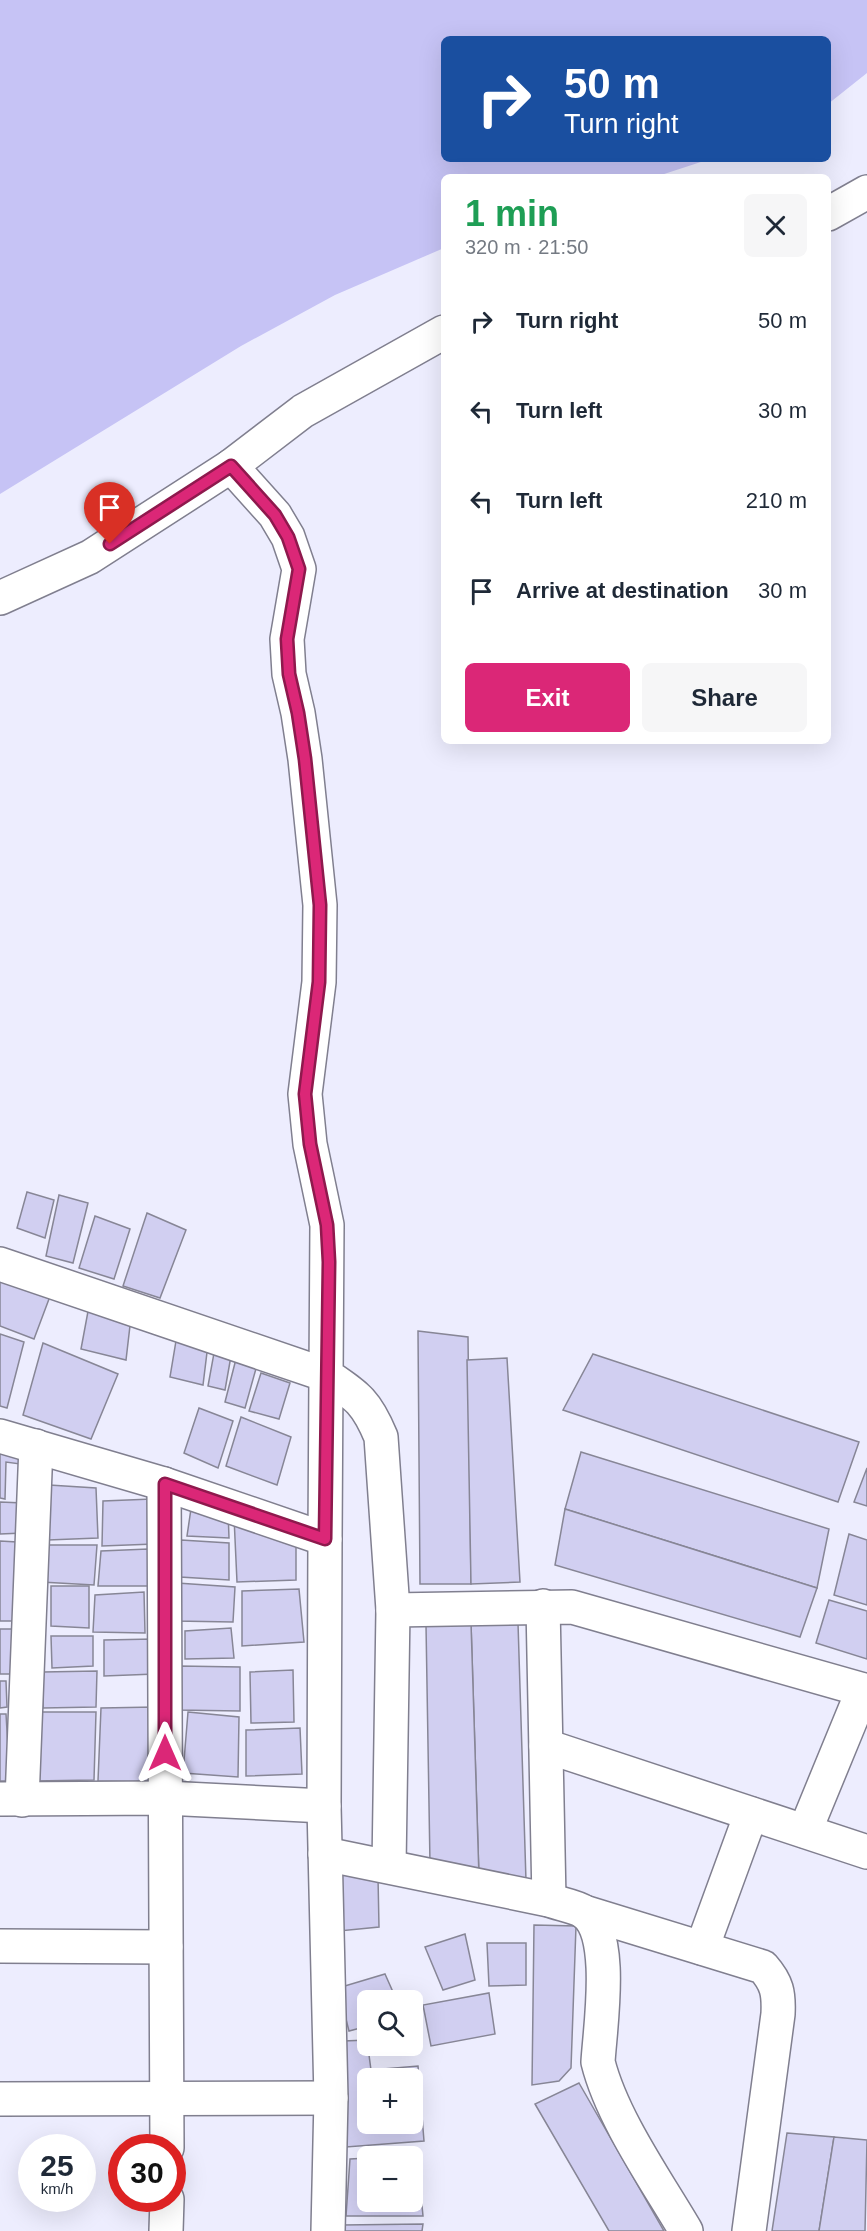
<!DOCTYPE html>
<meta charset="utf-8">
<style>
body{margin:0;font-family:Helvetica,sans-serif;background:#f6f6f7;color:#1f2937;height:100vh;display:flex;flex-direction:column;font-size:22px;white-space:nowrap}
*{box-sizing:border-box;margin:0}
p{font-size:20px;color:#747a83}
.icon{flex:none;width:33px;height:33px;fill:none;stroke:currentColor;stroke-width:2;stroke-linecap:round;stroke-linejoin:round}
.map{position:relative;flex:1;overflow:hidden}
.panel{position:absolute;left:441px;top:174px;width:390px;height:570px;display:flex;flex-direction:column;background:#fff;border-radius:9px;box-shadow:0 6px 24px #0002}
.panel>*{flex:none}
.banner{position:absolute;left:441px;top:36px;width:390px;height:126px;border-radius:9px;box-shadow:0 6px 24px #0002;background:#1a4fa0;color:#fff;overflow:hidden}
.fabs{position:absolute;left:357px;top:1990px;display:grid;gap:12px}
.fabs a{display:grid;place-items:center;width:66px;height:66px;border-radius:9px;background:#fff;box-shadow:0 6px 24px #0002;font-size:30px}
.speed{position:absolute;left:18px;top:2134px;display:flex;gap:12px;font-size:30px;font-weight:700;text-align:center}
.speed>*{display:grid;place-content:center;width:78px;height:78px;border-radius:50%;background:#fff;box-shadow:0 6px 24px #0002;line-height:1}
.speed small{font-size:15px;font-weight:400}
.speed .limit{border:9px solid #d22;background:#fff;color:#111}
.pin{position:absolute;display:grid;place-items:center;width:51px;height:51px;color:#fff;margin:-62px -26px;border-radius:50% 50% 50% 0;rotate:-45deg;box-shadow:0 0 6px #0007}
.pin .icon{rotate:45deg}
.me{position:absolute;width:66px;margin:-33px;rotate:0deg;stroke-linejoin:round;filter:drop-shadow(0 0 4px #0008)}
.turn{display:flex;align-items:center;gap:21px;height:126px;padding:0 24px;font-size:27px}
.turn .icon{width:78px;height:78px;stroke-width:2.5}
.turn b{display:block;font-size:42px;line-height:51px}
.round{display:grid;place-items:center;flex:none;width:63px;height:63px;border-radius:9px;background:#f6f6f7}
.headline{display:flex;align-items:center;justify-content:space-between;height:102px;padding:0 24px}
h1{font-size:36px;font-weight:700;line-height:45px;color:#1e9e55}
.action{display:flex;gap:12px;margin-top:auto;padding:12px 24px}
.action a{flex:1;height:69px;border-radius:9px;background:#db2777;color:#fff;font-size:24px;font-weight:700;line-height:69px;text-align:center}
.action a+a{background:#f6f6f7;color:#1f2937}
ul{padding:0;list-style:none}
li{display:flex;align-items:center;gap:18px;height:90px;padding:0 24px}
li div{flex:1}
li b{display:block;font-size:22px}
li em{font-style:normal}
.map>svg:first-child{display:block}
</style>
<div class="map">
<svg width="867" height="2231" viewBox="0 0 867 2231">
<rect width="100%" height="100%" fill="#ededfe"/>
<path fill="#c6c3f5" d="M0 0H867V73L828 104V39H444V159H710L655 177H444V248L335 295 241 346 0 494Z"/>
<g fill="#d1cff1" stroke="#878696" stroke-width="1.5" fill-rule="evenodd">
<path d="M27 1192 54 1200 45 1238 17 1228Z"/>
<path d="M59 1195 88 1203 73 1263 46 1256Z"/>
<path d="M147 1213 186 1230 160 1298 123 1286Z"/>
<path d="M95 1216 130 1229 114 1279 79 1268Z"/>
<path d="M0 1274 52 1291 34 1339 0 1326Z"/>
<path d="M89 1306 131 1317 126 1360 81 1349Z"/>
<path d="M418 1331 468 1337 471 1584H420Z"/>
<path d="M0 1334 24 1342 7 1408 0 1406Z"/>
<path d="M177 1335 208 1344 203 1385 170 1377Z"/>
<path d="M43 1343 118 1374 91 1439 23 1415Z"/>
<path d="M214 1353 231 1356 225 1390 208 1386Z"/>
<path d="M593 1354 859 1442 838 1502 563 1410Z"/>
<path d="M507 1358 520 1582 471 1584 467 1360Z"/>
<path d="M236 1359 257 1365 245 1408 225 1402Z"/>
<path d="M261 1373 290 1383 279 1419 249 1411Z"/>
<path d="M199 1408 233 1421 218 1468 184 1453Z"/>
<path d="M241 1417 291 1437 277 1485 226 1466Z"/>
<path d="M0 1441 20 1446V1464L6 1462 5 1499 0 1498Z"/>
<path d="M581 1452 829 1529 817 1588 565 1509Z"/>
<path d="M867 1468V1506L854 1502Z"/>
<path d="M49 1485 96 1488 98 1538 48 1540Z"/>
<path d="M152 1499 154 1544 102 1546 103 1501Z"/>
<path d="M0 1502 23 1503V1533L0 1534Z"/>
<path d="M192 1502 228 1510 229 1538 187 1536Z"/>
<path d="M565 1509 817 1588 800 1637 555 1565Z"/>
<path d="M234 1517 296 1539V1580L237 1582Z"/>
<path d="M849 1534 867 1540V1605L834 1595Z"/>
<path d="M181 1540 229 1543V1580L180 1577Z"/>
<path d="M0 1541 17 1542 21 1621H0Z"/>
<path d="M42 1545H97L94 1585 41 1582Z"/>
<path d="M148 1549V1586H98L101 1551Z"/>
<path d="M177 1583 235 1587 233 1622 175 1621Z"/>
<path d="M51 1586H89V1628L51 1626Z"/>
<path d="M299 1589 304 1642 242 1646V1591Z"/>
<path d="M144 1592 145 1633 93 1632 95 1595Z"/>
<path d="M829 1600 867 1611V1659L816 1643Z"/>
<path d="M471 1623H518L526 1881 479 1877Z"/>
<path d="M471 1623 479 1877 430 1864 426 1625Z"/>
<path d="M231 1628 234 1658 185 1659V1631Z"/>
<path d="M0 1629H17L19 1674H0Z"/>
<path d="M51 1636H93V1666L52 1668Z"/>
<path d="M154 1639 155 1674 104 1676V1640Z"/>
<path d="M179 1666 240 1667V1711L177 1710Z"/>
<path d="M293 1670 294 1722 251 1723 250 1672Z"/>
<path d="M97 1671 96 1707 43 1708V1672Z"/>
<path d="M0 1681H6L7 1707 0 1708Z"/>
<path d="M155 1707V1782L98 1781 101 1708Z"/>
<path d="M36 1712H96L94 1780 33 1781Z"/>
<path d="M188 1712 239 1717 238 1777 183 1773Z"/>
<path d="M0 1714H6L10 1781H0Z"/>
<path d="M300 1728 302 1774 246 1776V1730Z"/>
<path d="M338 1871 378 1877 379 1927 339 1931Z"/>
<path d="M534 1925 576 1926 571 2068 559 2081 532 2085Z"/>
<path d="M465 1934 475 1980 443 1990 425 1947Z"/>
<path d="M487 1943H526V1985L489 1986Z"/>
<path d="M385 1974 397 2001H368V2026L349 2031 338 1988Z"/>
<path d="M489 1993 495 2034 431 2046 423 2005Z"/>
<path d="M367 2040 371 2070 418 2066 424 2141 346 2147 344 2041ZM368 2079H412V2124H368Z"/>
<path d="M579 2083 664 2231H609L535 2104Z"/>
<path d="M787 2133 834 2137 819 2231H772Z"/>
<path d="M834 2137 867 2140 865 2231H819Z"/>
<path d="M417 2154 423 2216H346L350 2159 368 2158V2202H412V2157H379Z"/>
<path d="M423 2224 422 2231H342V2225Z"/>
</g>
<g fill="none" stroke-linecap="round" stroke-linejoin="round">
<defs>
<g id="minor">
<path d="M828 214 867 192"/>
<path d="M231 466 275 515 288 537 299 569 287 639 289 674 298 713 305 759 320 905 319 982 305 1094 310 1144 327 1225 326 1375C357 1396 366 1401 381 1437L393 1610"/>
<path d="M0 598 90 557 231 466 303 411 444 332"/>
<path d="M0 1264 326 1375 325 1539"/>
<path d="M0 1436 164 1484 325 1539 324 1806 331 2098 328 2231"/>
<path d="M164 1484 167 2148"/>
<path d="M543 1606 549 1900"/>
<path d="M546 1746 867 1852"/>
<path d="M2 1799 165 1798 324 1806"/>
<path d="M22 1800 36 1446"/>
<path d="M805 1831 863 1690"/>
<path d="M325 1854 549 1900C559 1904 575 1906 584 1912 615 1934 600 2027 598 2062 612 2118 656 2180 686 2231"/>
<path d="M389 1866 393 1610 572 1607 867 1691"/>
<path d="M584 1912 763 1967C777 1983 779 1993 778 2014L749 2231"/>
<path d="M0 1946 166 1947"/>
<path d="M702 1948 751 1814"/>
<path d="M0 2099 331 2098"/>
<path d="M166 2231 167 2199"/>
</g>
</defs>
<use href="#minor" stroke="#807f8f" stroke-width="36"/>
<use href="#minor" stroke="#fff" stroke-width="33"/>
</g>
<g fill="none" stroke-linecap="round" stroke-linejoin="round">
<defs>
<path id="route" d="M110 544 231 466 275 515 288 537 299 569 287 639 289 674 298 713 305 759 320 905 319 982 305 1094 310 1144 327 1225 329 1262 325 1539 165 1484V1753"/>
</defs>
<use href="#route" stroke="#8e194d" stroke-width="15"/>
<use href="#route" stroke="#db2777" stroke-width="10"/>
</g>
</svg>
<div class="fabs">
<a><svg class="icon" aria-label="search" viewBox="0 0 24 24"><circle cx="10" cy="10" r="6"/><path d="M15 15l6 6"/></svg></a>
<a>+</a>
<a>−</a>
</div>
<div class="speed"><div>25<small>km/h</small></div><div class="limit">30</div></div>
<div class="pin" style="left:110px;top:544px;background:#d93025"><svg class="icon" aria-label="arrive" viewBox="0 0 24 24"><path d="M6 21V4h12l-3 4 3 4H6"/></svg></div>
<svg class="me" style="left:165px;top:1753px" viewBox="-20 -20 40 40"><path d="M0-17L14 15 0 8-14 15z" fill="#db2777" stroke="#fff" stroke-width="4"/></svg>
<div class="banner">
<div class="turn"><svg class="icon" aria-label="right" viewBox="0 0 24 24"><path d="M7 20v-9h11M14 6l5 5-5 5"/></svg><div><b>50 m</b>Turn right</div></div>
</div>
<section class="panel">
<div class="headline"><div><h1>1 min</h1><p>320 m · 21:50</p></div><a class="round"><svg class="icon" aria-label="close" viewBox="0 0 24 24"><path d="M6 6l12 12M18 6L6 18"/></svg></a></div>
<ul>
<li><svg class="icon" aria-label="right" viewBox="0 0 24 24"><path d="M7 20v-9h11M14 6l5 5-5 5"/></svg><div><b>Turn right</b></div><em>50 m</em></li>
<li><svg class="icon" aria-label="left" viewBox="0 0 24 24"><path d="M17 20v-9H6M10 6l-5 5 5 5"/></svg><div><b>Turn left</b></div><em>30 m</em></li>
<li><svg class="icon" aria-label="left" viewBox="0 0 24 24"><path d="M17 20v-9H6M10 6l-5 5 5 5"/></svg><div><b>Turn left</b></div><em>210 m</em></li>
<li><svg class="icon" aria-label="arrive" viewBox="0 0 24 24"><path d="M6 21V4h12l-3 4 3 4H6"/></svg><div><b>Arrive at destination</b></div><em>30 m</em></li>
</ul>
<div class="action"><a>Exit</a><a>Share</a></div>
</section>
</div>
